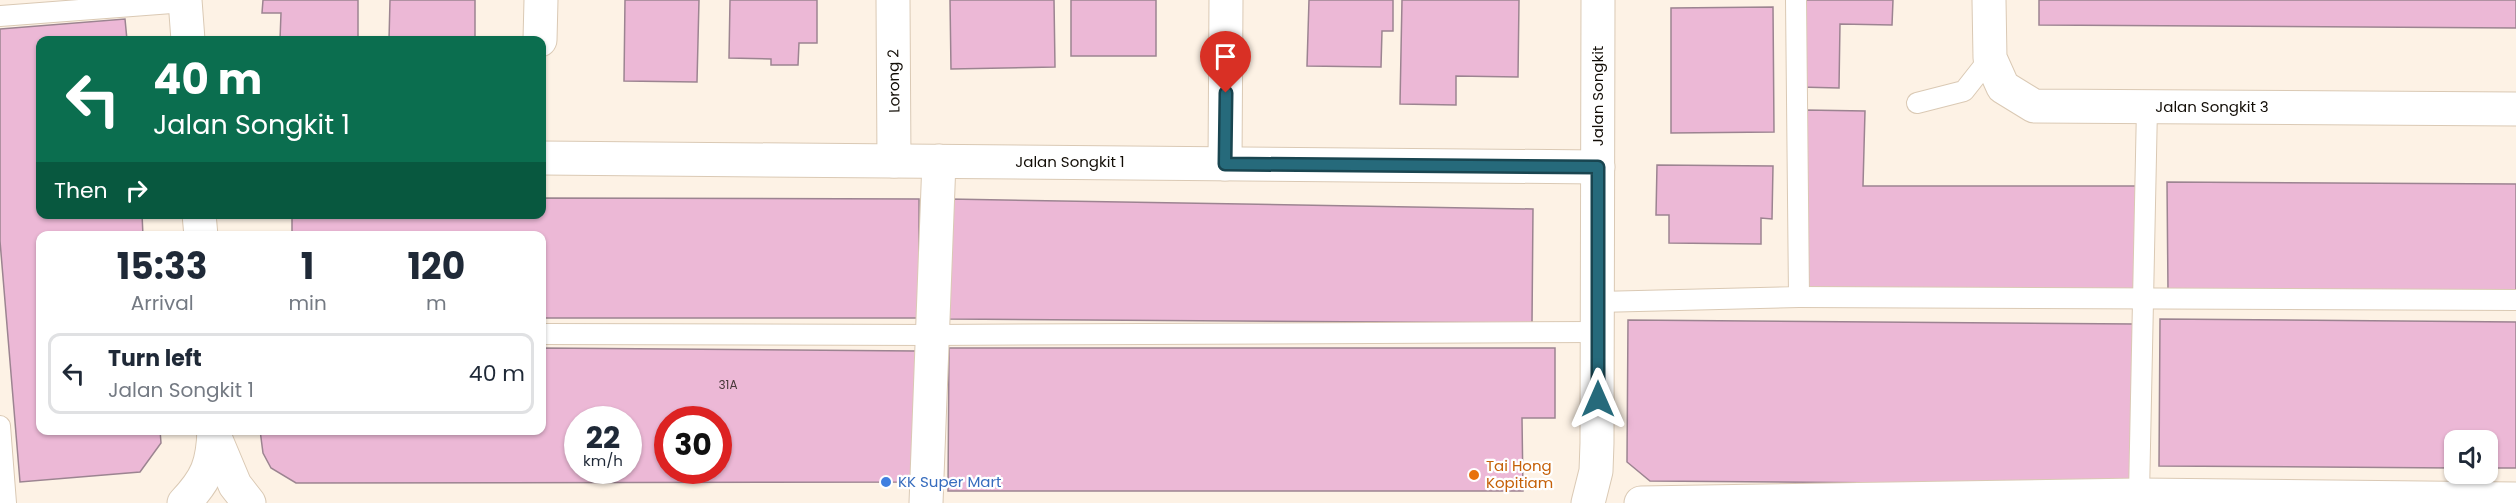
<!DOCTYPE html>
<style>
body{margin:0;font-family:Poppins,sans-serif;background:#f6f6f7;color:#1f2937;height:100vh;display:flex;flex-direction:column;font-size:22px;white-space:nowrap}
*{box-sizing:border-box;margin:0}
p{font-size:20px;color:#747a83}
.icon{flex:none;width:33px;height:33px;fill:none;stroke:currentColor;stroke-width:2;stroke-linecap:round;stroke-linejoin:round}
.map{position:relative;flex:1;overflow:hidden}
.side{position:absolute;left:36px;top:231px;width:510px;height:204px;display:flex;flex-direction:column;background:#fff;border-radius:12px;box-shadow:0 2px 4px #0004}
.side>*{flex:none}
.top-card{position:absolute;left:36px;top:36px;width:510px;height:183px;border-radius:12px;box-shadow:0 2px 4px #0004;background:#0b6e4f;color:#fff;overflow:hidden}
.tools{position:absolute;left:2444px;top:430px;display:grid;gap:12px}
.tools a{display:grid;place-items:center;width:54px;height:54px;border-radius:12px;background:#fff;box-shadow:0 2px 4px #0004;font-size:30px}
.speed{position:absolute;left:564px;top:406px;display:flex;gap:12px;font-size:30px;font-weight:700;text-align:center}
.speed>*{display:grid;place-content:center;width:78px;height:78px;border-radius:50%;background:#fff;box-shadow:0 2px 4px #0004;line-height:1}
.speed small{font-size:15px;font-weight:400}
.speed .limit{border:9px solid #d22;background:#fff;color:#111}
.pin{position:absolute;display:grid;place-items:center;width:51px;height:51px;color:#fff;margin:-62px -26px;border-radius:50% 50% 50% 0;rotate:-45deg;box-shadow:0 0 6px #0007}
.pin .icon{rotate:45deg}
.me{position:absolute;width:66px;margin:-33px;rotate:0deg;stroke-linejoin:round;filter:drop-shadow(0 0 4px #0008)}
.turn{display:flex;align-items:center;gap:21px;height:126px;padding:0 18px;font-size:27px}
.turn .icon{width:78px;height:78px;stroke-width:2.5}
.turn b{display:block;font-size:42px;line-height:51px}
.then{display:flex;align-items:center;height:57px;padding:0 18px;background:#0003;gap:12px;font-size:22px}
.eta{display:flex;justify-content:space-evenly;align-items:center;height:102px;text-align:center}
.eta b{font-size:36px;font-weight:700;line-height:42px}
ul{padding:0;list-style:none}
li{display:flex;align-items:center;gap:18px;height:81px;margin:0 12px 9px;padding:0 6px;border:3px solid #e0e1e3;border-radius:12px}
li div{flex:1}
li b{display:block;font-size:22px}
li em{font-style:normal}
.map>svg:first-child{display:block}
</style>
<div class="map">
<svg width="2516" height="503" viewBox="0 0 2516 503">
<rect width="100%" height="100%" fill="#fdf2e5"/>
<g fill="#ecb8d6" stroke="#9c8491" stroke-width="1.5" fill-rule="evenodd">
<path d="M263 0H358V40H280L281 13H262Z"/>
<path d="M390 0H475V40H389Z"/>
<path d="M625 0H699L697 82 624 81Z"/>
<path d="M730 0H817V43H799L798 65H771V59L729 58Z"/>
<path d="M950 0H1054L1055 67 951 69Z"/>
<rect x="1071" y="0" width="85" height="56"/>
<path d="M1309 0H1393V31H1382L1381 67 1307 66Z"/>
<path d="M1402 0H1519L1518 77 1456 76V105L1400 104Z"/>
<path d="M1801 0H1893L1892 25 1840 24 1839 88 1799 87Z"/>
<path d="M2039 0H2516V28L2039 25Z"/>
<path d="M1773 7 1774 132 1671 133V8Z"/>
<path d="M125 19 127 40H40V214H142L143 236H40V430H160L161 443 140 472 20 482 0 241V29Z"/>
<path d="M1805 110 1865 111 1863 186H2136L2137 294 1801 289Z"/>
<path d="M1657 165 1773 166 1772 219 1761 218V244L1669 243V215H1656Z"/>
<path d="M2167 182 2516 184V292L2168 291Z"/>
<path d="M542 198 919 199V318H542V236H292V214H542Z"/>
<path d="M949 199 1533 209 1532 323 949 319Z"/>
<path d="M2160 319 2516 322V468H2487V441H2454V468L2159 466Z"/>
<path d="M1628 320 2134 324 2132 485 1650 481 1627 462Z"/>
<path d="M542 348 916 351 914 482 296 483 271 468 263 453 260 430H542ZM578 420H628V471H578ZM668 420H718V471H668Z"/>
<path d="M949 348H1555V418H1522L1523 491H948Z"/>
</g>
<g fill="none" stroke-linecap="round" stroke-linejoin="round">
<defs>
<g id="service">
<path d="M0 16 185 2"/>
<path d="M1917 103 1964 91 1990 58"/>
<path d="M1799 297 2516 300"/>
<path d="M1598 302 1799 297 1796 0"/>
<path d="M542 334 932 335 1598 332"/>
<path d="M0 426 6 503"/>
<path d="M2139 495 2147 107"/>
</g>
<g id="minor">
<path d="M185 0 188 40"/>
<path d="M893 0 894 161"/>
<path d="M1989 0 1990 58 2003 87 2034 106 2516 109"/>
<path d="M540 40 541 0"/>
<path d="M542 158 1598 167"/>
<path d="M1225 164 1226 0"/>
<path d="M199 214 201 236"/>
<path d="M214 435 235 485 249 503"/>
<path d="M184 503C207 479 213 464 214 430"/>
<path d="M926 503 939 161"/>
<path d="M1588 503 1596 471 1597 443 1598 0"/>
<path d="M1641 503 2139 495 2516 499"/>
</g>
</defs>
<use href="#service" stroke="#dac9b4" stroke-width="22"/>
<use href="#minor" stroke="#dac9b4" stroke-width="35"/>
<use href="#service" stroke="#fff" stroke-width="20"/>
<use href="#minor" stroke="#fff" stroke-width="33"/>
</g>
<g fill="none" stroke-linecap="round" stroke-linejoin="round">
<defs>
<path id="route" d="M1226 93 1225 164 1598 167V399"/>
</defs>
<use href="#route" stroke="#194550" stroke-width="15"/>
<use href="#route" stroke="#266a7b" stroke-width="10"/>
</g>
<circle fill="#e8710a" stroke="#fff" stroke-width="2" cx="1474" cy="475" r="6"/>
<circle fill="#3f7fe0" stroke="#fff" stroke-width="2" cx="886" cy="482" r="6"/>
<g text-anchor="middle" stroke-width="4.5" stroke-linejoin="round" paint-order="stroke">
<g font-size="12" fill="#48383a">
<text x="728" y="389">31A</text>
</g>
<g font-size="15" fill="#120d06" stroke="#fff">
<text transform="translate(894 81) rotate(-91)" y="5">Lorong 2</text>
<text transform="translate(1598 96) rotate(-90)" y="5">Jalan Songkit</text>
<text x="2212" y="112">Jalan Songkit 3</text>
<text x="1070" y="167">Jalan Songkit 1</text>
</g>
<g font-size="15" fill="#c56008" stroke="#fff" text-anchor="start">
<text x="1486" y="471">Tai Hong<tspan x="1486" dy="17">Kopitiam</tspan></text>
</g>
<g font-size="15" fill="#366cbe" stroke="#fff" text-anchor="start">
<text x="898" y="487">KK Super Mart</text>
</g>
</g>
</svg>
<div class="tools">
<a><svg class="icon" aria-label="sound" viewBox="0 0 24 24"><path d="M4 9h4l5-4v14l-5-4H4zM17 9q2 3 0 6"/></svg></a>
</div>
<div class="speed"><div>22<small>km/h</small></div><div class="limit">30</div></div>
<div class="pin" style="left:1226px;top:93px;background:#d93025"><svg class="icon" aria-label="arrive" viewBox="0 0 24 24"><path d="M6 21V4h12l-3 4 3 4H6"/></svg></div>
<svg class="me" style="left:1598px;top:399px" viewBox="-20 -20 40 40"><path d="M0-17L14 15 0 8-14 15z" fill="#266a7b" stroke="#fff" stroke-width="4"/></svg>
<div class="top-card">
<div class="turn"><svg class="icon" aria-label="left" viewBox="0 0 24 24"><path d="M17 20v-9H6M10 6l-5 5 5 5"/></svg><div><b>40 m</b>Jalan Songkit 1</div></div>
<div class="then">Then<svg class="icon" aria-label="right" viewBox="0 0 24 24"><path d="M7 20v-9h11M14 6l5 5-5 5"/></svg></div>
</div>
<section class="side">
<div class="eta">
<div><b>15:33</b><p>Arrival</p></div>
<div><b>1</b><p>min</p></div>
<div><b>120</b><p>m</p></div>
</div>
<ul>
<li><svg class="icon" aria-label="left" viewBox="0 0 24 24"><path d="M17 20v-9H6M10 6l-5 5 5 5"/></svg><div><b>Turn left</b><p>Jalan Songkit 1</p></div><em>40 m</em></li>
</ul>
</section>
</div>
